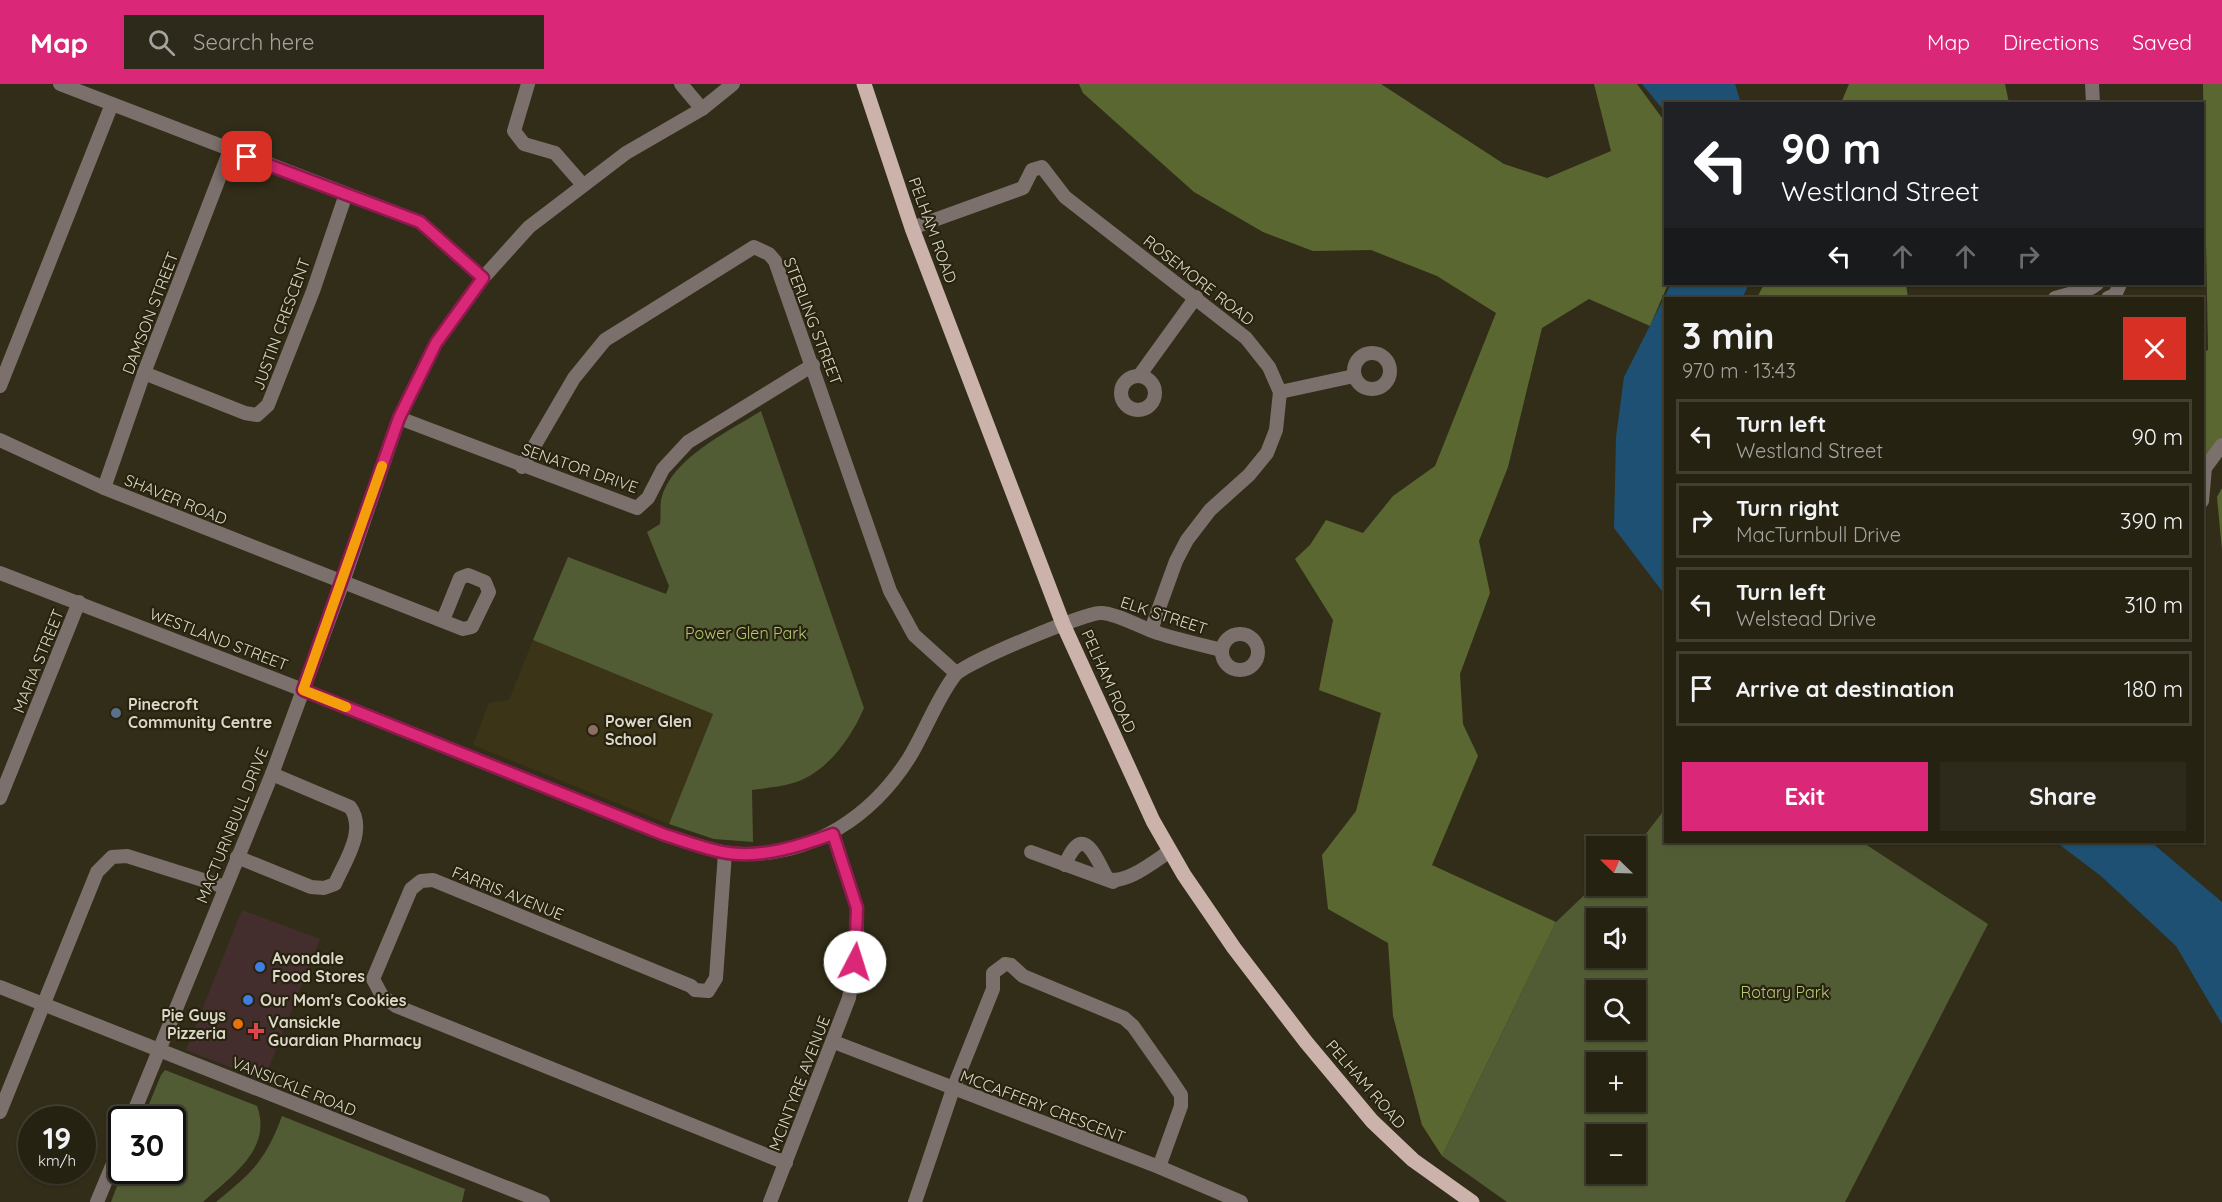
<!DOCTYPE html>
<meta charset="utf-8">
<style>
body{margin:0;font-family:Quicksand,sans-serif;background:#2e2a1b;color:#f1f3f6;height:100vh;display:flex;flex-direction:column;font-size:22px;white-space:nowrap}
*{box-sizing:border-box;margin:0}
p{font-size:20px;color:#a4a49f}
.icon{flex:none;width:33px;height:33px;fill:none;stroke:currentColor;stroke-width:2;stroke-linecap:round;stroke-linejoin:round}
.map{position:relative;flex:1;overflow:hidden}
.sheet{position:absolute;left:1664px;top:213px;width:540px;height:546px;display:flex;flex-direction:column;background:#262212;border-radius:0px;box-shadow:0 2px 4px #0004,0 0 0 2px #423f32}
.sheet>*{flex:none}
.hud{position:absolute;left:1664px;top:18px;width:540px;height:183px;border-radius:0px;box-shadow:0 2px 4px #0004,0 0 0 2px #423f32;background:#202124;color:#fff;overflow:hidden}
.needle{width:39px;rotate:293deg}
.buttons{position:absolute;left:1586px;top:752px;display:grid;gap:12px}
.buttons a{display:grid;place-items:center;width:60px;height:60px;border-radius:0px;background:#262212;box-shadow:0 2px 4px #0004,0 0 0 2px #423f32;font-size:30px}
.speed{position:absolute;left:18px;top:1022px;display:flex;gap:12px;font-size:30px;font-weight:700;text-align:center}
.speed>*{display:grid;place-content:center;width:78px;height:78px;border-radius:50%;background:#262212;box-shadow:0 2px 4px #0004,0 0 0 2px #423f32;line-height:1}
.speed small{font-size:15px;font-weight:400}
.speed .limit{border:3px solid #111;border-radius:9px;background:#fff;color:#111}
.pin{position:absolute;display:grid;place-items:center;width:51px;height:51px;color:#fff;margin:-26px;border-radius:12px;box-shadow:0 3px 9px #0006}
.me{position:absolute;width:66px;margin:-33px;rotate:5deg;stroke-linejoin:round;filter:drop-shadow(0 0 4px #0008)}
.turn{display:flex;align-items:center;gap:21px;height:126px;padding:0 18px;font-size:27px}
.turn .icon{width:78px;height:78px;stroke-width:2.5}
.turn b{display:block;font-size:42px;line-height:51px}
.lanes{display:flex;align-items:center;height:57px;padding:0 18px;background:#0003;justify-content:center;gap:30px;direction:ltr}
.lanes .off{opacity:.35}
.round{display:grid;place-items:center;flex:none;width:63px;height:63px;border-radius:0px;background:#2e2a1b}
.summary{display:flex;align-items:center;justify-content:space-between;height:102px;padding:0 18px}
h1{font-size:36px;font-weight:800;line-height:45px}
.primary-button{display:flex;gap:12px;margin-top:auto;padding:12px 18px}
.primary-button a{flex:1;height:69px;border-radius:0px;background:#db2777;color:#fff;font-size:24px;font-weight:800;line-height:69px;text-align:center}
.primary-button a+a{background:#2e2a1b;color:#f1f3f6}
ul{padding:0;list-style:none}
li{display:flex;align-items:center;gap:18px;height:75px;margin:0 12px 9px;padding:0 6px;border:3px solid #423f32;border-radius:0px}
li div{flex:1}
li b{display:block;font-size:22px}
li em{font-style:normal}
header{display:flex;align-items:center;gap:36px;box-sizing:border-box;height:84px;padding:0 30px;background:#db2777;color:#fff}
header strong{font-size:28px}
nav{display:flex;gap:33px;margin-inline-start:auto;font-size:21px}
.search{width:420px;height:54px;background:#2e2a1b;display:flex;align-items:center;gap:15px;box-sizing:border-box;padding:0 21px;border-radius:0px;color:#a4a49f;font-size:22px}
.map>svg:first-child{display:block}
</style>
<header>
<strong>Map</strong>
<div class="search"><svg class="icon" aria-label="search" viewBox="0 0 24 24"><circle cx="10" cy="10" r="6"/><path d="M15 15l6 6"/></svg>Search here</div>
<nav><a>Map</a><a>Directions</a><a>Saved</a></nav>
</header>
<div class="map">
<svg width="2222" height="1118" viewBox="0 0 2222 1118">
<rect width="100%" height="100%" fill="#322d18"/>
<path fill="#432e2d" d="M242 826 320 855 264 996 186 966Z"/>
<path fill="#3b3417" d="M533 556 713 630 669 740 473 661 489 619 509 616Z"/>
<g fill="#525c34" fill-rule="evenodd">
<path d="M761 327 864 624C851 654 827 689 793 699 780 703 765 704 752 706L753 758 714 755 669 740 713 630 533 556 568 473 666 510 669 502 647 448 660 440C661 432 660 424 661 416 670 375 729 347 761 327Z"/>
<path d="M1665 725V758H1862L1988 840 1845 1118H1507L1442 1072 1556 838 1596 800 1635 801V764ZM1596 834H1635V873H1596ZM1596 906H1635V945H1596ZM1596 978H1635V1017H1596ZM1596 1050H1635V1089H1596Z"/>
<path d="M165 986 257 1022C273 1065 231 1092 203 1118H111L123 1086H172V1035H143L161 991Z"/>
<path d="M282 1032 465 1105 462 1118H216C252 1088 265 1078 282 1032Z"/>
</g>
<g fill="#5b6731">
<path d="M1079 0H1381L1504 80 1547 94 1611 67 1594 0H1637L1665 38V200H1668L1650 242 1589 215 1542 244 1508 383 1479 457 1490 509 1460 590 1463 640 1478 672 1432 781 1556 838 1442 1072 1422 1041 1393 932 1388 859 1328 825 1322 771 1356 727 1381 629 1319 606 1333 536 1295 475 1310 461 1326 436 1363 449 1393 412 1435 382 1496 229 1437 192 1371 166 1313 167 1263 148 1194 108 1083 9Z"/>
<path d="M1849 0H2005L2009 19H1841Z"/>
<path d="M2203 0H2222V358L2202 376V268L2208 266Z"/>
<path d="M1764 200H1906L1908 214H1757Z"/>
<path d="M2222 404V466L2217 413Z"/>
</g>
<g fill="#1d5072">
<path d="M1642 0H1735L1741 19 1665 20V28Z"/>
<path d="M1671 200H1749L1742 214H1665V511L1614 444 1616 353 1624 293Z"/>
<path d="M2056 758H2151L2222 818V940L2176 862 2101 792Z"/>
</g>
<g fill="none" stroke-linecap="round" stroke-linejoin="round">
<g stroke="#7c706c" stroke-width="14">
<path d="M60 0 420 138 483 194"/>
<path d="M528 0 514 47 524 60 555 69 583 101"/>
<path d="M681 0 702 25"/>
<path d="M2092 0 2093 20"/>
<path d="M912 144 1023 104 1032 86 1042 83 1065 113 1246 254 1269 283 1280 308 1276 346 1267 369 1249 391 1210 426 1187 456 1176 477 1151 546"/>
<path d="M2055 214 2091 204 2097 200"/>
<path d="M2108 214 2115 211 2120 200"/>
<circle cx="1372" cy="287" r="18"/>
<path d="M144 289 245 329 257 331 268 321 313 207 346 110"/>
<circle cx="1138" cy="309" r="17"/>
<path d="M1139 292 1196 213"/>
<path d="M0 302 112 20"/>
<path d="M1280 308 1354 292"/>
<path d="M399 334 637 424 648 414 663 385 688 358 813 281"/>
<path d="M0 356 104 404 463 545 472 543 489 508 485 498 468 491 460 494 443 536"/>
<path d="M522 383 574 294 605 256 754 163 769 170 775 177 890 507 914 551 956 589"/>
<path d="M104 404 144 289 230 66"/>
<path d="M2202 417 2205 384 2222 361"/>
<path d="M0 489 303 606 665 751C690 758 717 770 744 770 814 771 872 732 909 674 925 648 936 616 955 591 964 579 1082 530 1100 529 1112 528 1139 542 1152 547 1174 555 1198 560 1222 566"/>
<circle cx="1240" cy="568" r="18"/>
<path d="M0 714 79 518"/>
<path d="M1031 768 1113 798"/>
<path d="M725 769 716 894 708 907 695 906 691 902 433 796 421 797 411 805 373 895 382 912 396 922 786 1079"/>
<path d="M237 773 311 803 324 804 335 800C345 777 367 746 350 723L272 690"/>
<path d="M1065 781C1083 737 1095 772 1107 794 1123 803 1156 776 1170 767"/>
<path d="M0 903 543 1118"/>
<path d="M834 958 1159 1083 1241 1118"/>
<path d="M0 1028 97 788 112 773 127 772 225 803"/>
<path d="M131 1035 272 690 343 498 399 334 436 259 483 194 529 143 626 69 702 25 733 0"/>
<path d="M97 1118 122 1058"/>
<path d="M770 1118 849 914 857 860V824L833 750"/>
<path d="M915 1118 953 1005 993 905V889L1005 880 1011 881 1023 892 1124 934 1133 942 1169 993 1181 1011V1022L1159 1083"/>
</g>
<path stroke="#cbb3ab" stroke-width="15" d="M864 0 912 144 1063 540 1153 737 1184 791 1234 864 1306 958 1372 1037 1413 1076 1472 1118"/>
</g>
<g fill="none" stroke-linecap="round" stroke-linejoin="round">
<defs>
<path id="route" d="M247 73 420 138 483 194 436 259 399 334 303 606 665 751C685 757 707 766 728 769 763 774 800 762 833 750L857 824 855 878"/>
</defs>
<use href="#route" stroke="#8e194d" stroke-width="15"/>
<use href="#route" stroke="#db2777" stroke-width="10"/>
<path stroke="#f59e0b" stroke-width="10" d="M346 623 303 606 382 382"/>
</g>
<circle fill="#5c6f8a" stroke="#28230e" stroke-width="2" cx="116" cy="629" r="6"/>
<circle fill="#8d6e63" stroke="#28230e" stroke-width="2" cx="593" cy="646" r="6"/>
<g fill="#3f7fe0" stroke="#28230e" stroke-width="2">
<circle cx="260" cy="883" r="6"/>
<circle cx="248" cy="916" r="6"/>
</g>
<circle fill="#e8710a" stroke="#28230e" stroke-width="2" cx="238" cy="940" r="6"/>
<path fill="#e0444e" stroke="#28230e" stroke-width="2" d="M253 938h6v6h6v6h-6v6h-6v-6h-6v-6h6z"/>
<g text-anchor="middle" stroke-width="4.5" stroke-linejoin="round" paint-order="stroke">
<g font-size="16" fill="#dbd8cb" stroke="#28230e">
<text transform="translate(933 146) rotate(70)" y="6">PELHAM ROAD</text>
<text transform="translate(1199 196) rotate(38)" y="6">ROSEMORE ROAD</text>
<text transform="translate(150 229) rotate(-69)" y="6">DAMSON STREET</text>
<text transform="translate(813 237) rotate(69)" y="6">STERLING STREET</text>
<text transform="translate(281 240) rotate(-70)" y="6">JUSTIN CRESCENT</text>
<text transform="translate(580 384) rotate(19)" y="6">SENATOR DRIVE</text>
<text transform="translate(176 415) rotate(22)" y="6">SHAVER ROAD</text>
<text transform="translate(1164 531) rotate(18)" y="6">ELK STREET</text>
<text transform="translate(219 555) rotate(21)" y="6">WESTLAND STREET</text>
<text transform="translate(38 577) rotate(-68)" y="6">MARIA STREET</text>
<text transform="translate(1109 597) rotate(66)" y="6">PELHAM ROAD</text>
<text transform="translate(232 741) rotate(-68)" y="6">MACTURNBULL DRIVE</text>
<text transform="translate(508 809) rotate(22)" y="6">FARRIS AVENUE</text>
<text transform="translate(799 999) rotate(-69)" y="6">MCINTYRE AVENUE</text>
<text transform="translate(1366 1000) rotate(49)" y="6">PELHAM ROAD</text>
<text transform="translate(294 1002) rotate(22)" y="6">VANSICKLE ROAD</text>
<text transform="translate(1043 1022) rotate(21)" y="6">MCCAFFERY CRESCENT</text>
</g>
<g font-size="16" fill="#b5c877" stroke="#28230e">
<text x="746" y="555">Power Glen Park</text>
<text x="1785" y="914">Rotary Park</text>
</g>
<g font-size="16" font-weight="bold" fill="#dbd8cb" stroke="#28230e" text-anchor="start">
<text x="128" y="626">Pinecroft<tspan x="128" dy="18">Community Centre</tspan></text>
<text x="605" y="643">Power Glen<tspan x="605" dy="18">School</tspan></text>
<text x="272" y="880">Avondale<tspan x="272" dy="18">Food Stores</tspan></text>
<text x="260" y="922">Our Mom's Cookies</text>
<text x="226" y="937" text-anchor="end">Pie Guys<tspan x="226" dy="18">Pizzeria</tspan></text>
<text x="268" y="944">Vansickle<tspan x="268" dy="18">Guardian Pharmacy</tspan></text>
</g>
</g>
</svg>
<div class="buttons">
<a><svg class="needle" viewBox="-14 -14 28 28"><path d="M0-13l5 13h-10z" fill="#e53935"/><path d="M0 13l5-13h-10z" fill="#a4a49f"/></svg></a>
<a><svg class="icon" aria-label="sound" viewBox="0 0 24 24"><path d="M4 9h4l5-4v14l-5-4H4zM17 9q2 3 0 6"/></svg></a>
<a><svg class="icon" aria-label="search" viewBox="0 0 24 24"><circle cx="10" cy="10" r="6"/><path d="M15 15l6 6"/></svg></a>
<a>+</a>
<a>−</a>
</div>
<div class="speed"><div>19<small>km/h</small></div><div class="limit">30</div></div>
<div class="pin" style="left:247px;top:73px;background:#d93025"><svg class="icon" aria-label="arrive" viewBox="0 0 24 24"><path d="M6 21V4h12l-3 4 3 4H6"/></svg></div>
<svg class="me" style="left:855px;top:878px" viewBox="-20 -20 40 40"><circle r="19" fill="#fff"/><path d="M0-13L10 11 0 6-10 11z" fill="#db2777"/></svg>
<div class="hud">
<div class="turn"><svg class="icon" aria-label="left" viewBox="0 0 24 24"><path d="M17 20v-9H6M10 6l-5 5 5 5"/></svg><div><b>90 m</b>Westland Street</div></div>
<div class="lanes"><svg class="icon" aria-label="left" viewBox="0 0 24 24"><path d="M17 20v-9H6M10 6l-5 5 5 5"/></svg><svg class="icon off" aria-label="ahead" viewBox="0 0 24 24"><path d="M12 20V5M6 11l6-6 6 6"/></svg><svg class="icon off" aria-label="ahead" viewBox="0 0 24 24"><path d="M12 20V5M6 11l6-6 6 6"/></svg><svg class="icon off" aria-label="right" viewBox="0 0 24 24"><path d="M7 20v-9h11M14 6l5 5-5 5"/></svg></div>
</div>
<section class="sheet">
<div class="summary"><div><h1>3 min</h1><p>970 m · 13:43</p></div><a class="round" style="background:#d93025;color:#fff"><svg class="icon" aria-label="close" viewBox="0 0 24 24"><path d="M6 6l12 12M18 6L6 18"/></svg></a></div>
<ul>
<li><svg class="icon" aria-label="left" viewBox="0 0 24 24"><path d="M17 20v-9H6M10 6l-5 5 5 5"/></svg><div><b>Turn left</b><p>Westland Street</p></div><em>90 m</em></li>
<li><svg class="icon" aria-label="right" viewBox="0 0 24 24"><path d="M7 20v-9h11M14 6l5 5-5 5"/></svg><div><b>Turn right</b><p>MacTurnbull Drive</p></div><em>390 m</em></li>
<li><svg class="icon" aria-label="left" viewBox="0 0 24 24"><path d="M17 20v-9H6M10 6l-5 5 5 5"/></svg><div><b>Turn left</b><p>Welstead Drive</p></div><em>310 m</em></li>
<li><svg class="icon" aria-label="arrive" viewBox="0 0 24 24"><path d="M6 21V4h12l-3 4 3 4H6"/></svg><div><b>Arrive at destination</b></div><em>180 m</em></li>
</ul>
<div class="primary-button"><a>Exit</a><a>Share</a></div>
</section>
</div>
